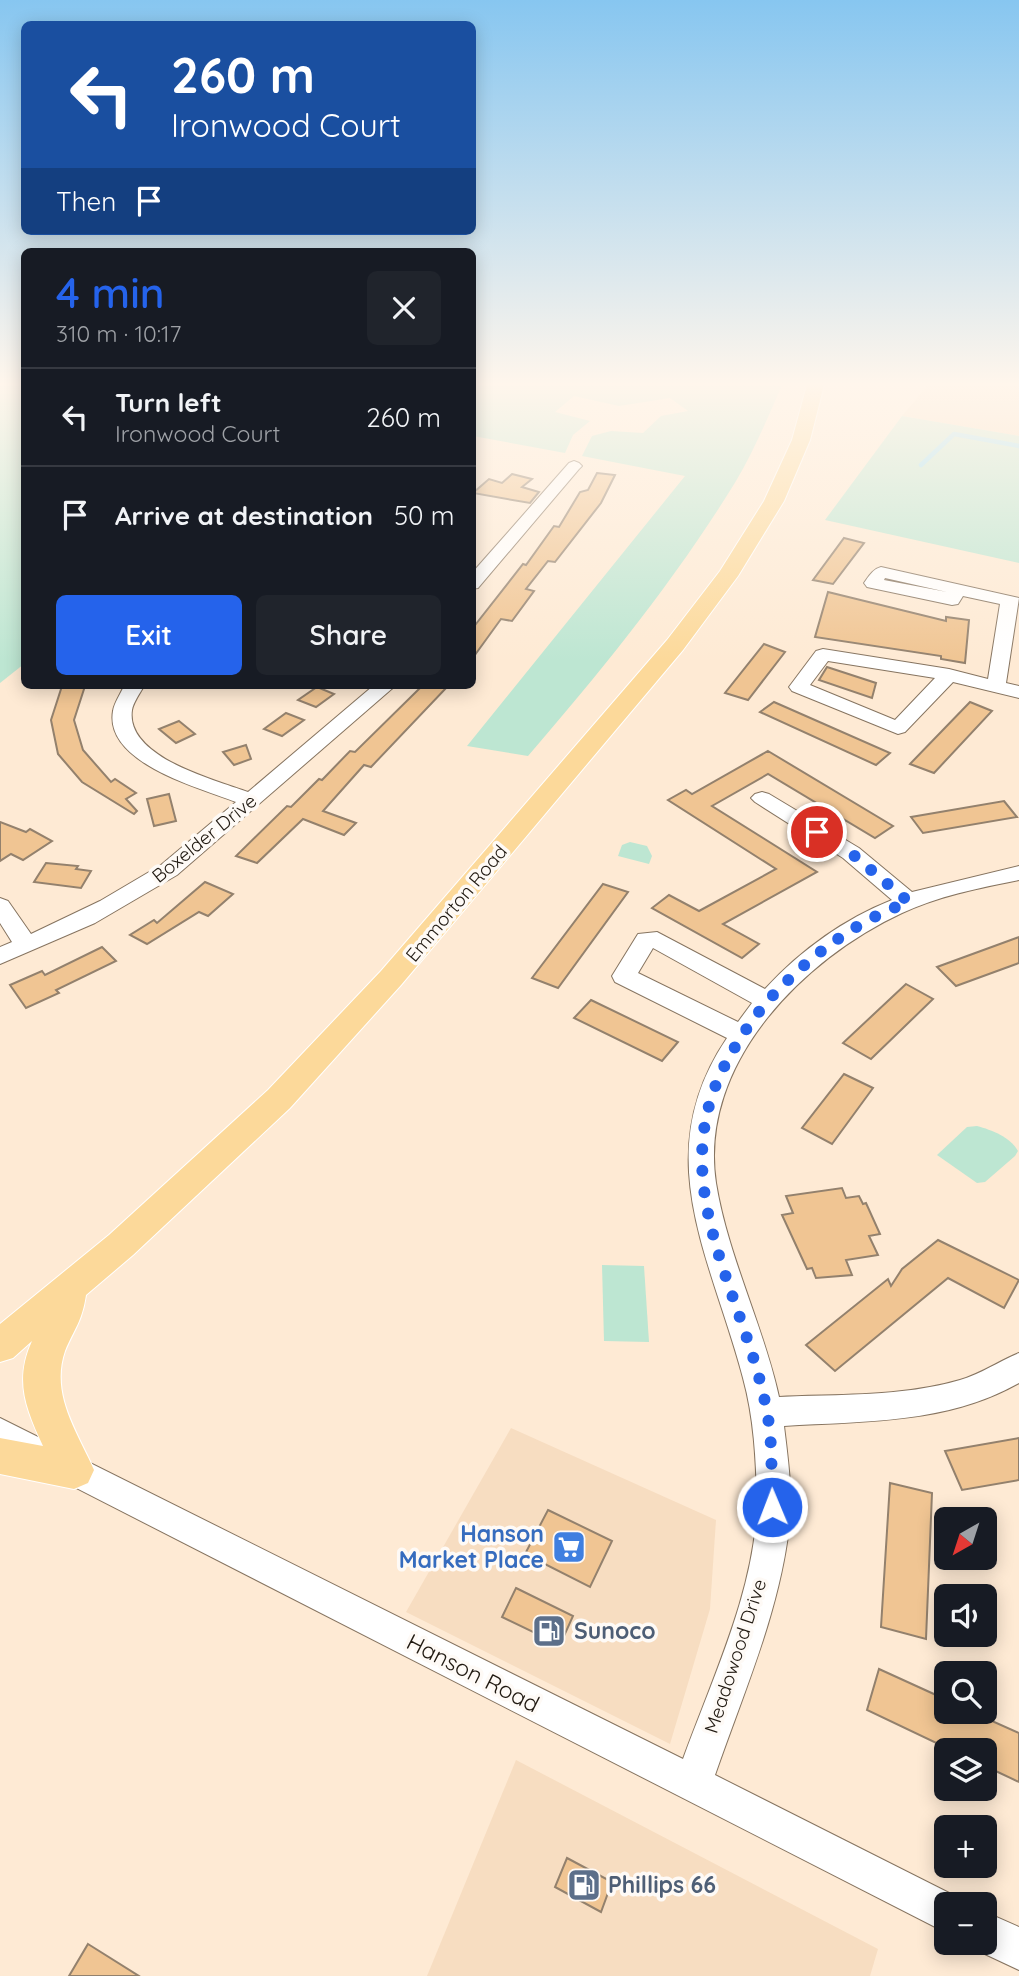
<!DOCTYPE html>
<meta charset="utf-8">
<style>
body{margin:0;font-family:Quicksand,sans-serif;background:#20242c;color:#f1f3f6;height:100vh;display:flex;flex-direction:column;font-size:26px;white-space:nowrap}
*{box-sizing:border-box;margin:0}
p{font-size:23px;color:#9ea1a6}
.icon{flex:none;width:38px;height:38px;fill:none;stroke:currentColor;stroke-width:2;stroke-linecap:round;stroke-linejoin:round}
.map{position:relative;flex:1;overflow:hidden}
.drawer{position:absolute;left:21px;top:248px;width:455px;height:441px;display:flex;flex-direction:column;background:#171b24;border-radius:10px;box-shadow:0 4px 18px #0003}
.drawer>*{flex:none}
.hud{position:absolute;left:21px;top:21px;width:455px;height:214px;border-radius:10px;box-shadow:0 4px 18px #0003;background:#1a4fa0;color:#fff;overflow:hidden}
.needle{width:46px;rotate:219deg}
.controls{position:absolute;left:934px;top:1507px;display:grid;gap:14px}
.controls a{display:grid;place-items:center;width:63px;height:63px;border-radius:10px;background:#171b24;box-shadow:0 4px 18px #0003;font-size:35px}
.pin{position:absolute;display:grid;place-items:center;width:60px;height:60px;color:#fff;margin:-30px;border:4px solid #fff;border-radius:50%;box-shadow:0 2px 7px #0007}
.me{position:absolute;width:77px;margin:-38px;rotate:359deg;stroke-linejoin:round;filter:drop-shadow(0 0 5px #0008)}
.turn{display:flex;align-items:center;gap:24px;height:147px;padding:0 35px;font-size:32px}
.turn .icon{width:91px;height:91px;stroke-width:2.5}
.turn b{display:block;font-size:49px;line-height:60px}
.then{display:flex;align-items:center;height:66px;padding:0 35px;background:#0003;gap:14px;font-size:26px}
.round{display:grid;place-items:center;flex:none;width:74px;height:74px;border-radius:10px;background:#20242c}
.summary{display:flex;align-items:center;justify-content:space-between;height:119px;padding:0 35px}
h1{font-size:42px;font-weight:600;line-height:52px;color:#2563eb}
.button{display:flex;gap:14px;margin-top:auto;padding:14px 35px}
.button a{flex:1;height:80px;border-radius:10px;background:#2563eb;color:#fff;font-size:28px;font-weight:600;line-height:80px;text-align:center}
.button a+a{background:#20242c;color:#f1f3f6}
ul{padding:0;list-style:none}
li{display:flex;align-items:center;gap:21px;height:98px;padding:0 35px;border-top:2px solid #363941}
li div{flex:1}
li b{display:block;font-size:26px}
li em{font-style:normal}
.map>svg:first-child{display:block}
</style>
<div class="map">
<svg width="1019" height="1976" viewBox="0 0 1019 1976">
<rect width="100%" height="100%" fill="#feead4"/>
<g fill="#f7ddc1">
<path d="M928 385H1019V436L902 416Z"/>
<path d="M511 1428 716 1520 710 1609 670 1744 406 1612Z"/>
<path d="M516 1760 878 1949 870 1976H427Z"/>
</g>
<g fill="#bde6d2">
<path d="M0 385H24V664L0 683Z"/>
<path d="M473 385H782C768 417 754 451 736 481 676 579 603 669 528 756L467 746 685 476 582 456 592 436 611 431 643 433 661 416 688 411 670 398 619 406 574 396 555 412 590 421 573 435 565 453 473 436Z"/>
<path d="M902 416 1019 436V563L825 520Z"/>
<path d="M630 842 647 846 652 856 649 864 618 856 622 845Z"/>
<path d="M977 1126C992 1130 1010 1137 1018 1151L1015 1156 985 1182 977 1183 937 1155 967 1127Z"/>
<path d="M602 1265 644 1266 649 1342 604 1341Z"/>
</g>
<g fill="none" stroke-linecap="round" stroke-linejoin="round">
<path stroke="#96e0fb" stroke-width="4.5" d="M921 465 954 434 1019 446"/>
</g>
<g fill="#f0c593" stroke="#93816d" stroke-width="2">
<path d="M597 473 615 475 601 503 555 562 548 561 526 589 534 591 512 621 501 619 472 659V629L523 564 526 565 554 526 559 527 580 492 588 490Z"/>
<path d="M512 474 532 479 522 487 539 492 530 503 473 493 489 479 502 483Z"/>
<path d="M844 538 864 543 833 584 813 580Z"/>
<path d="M828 592 946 621V617L969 620 965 663 941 659V656L815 637Z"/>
<path d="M764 644 785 652 748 700 725 693Z"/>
<path d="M827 667 876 683 872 698 819 680Z"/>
<path d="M62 686H85L74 720 83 750 111 782 115 779 136 793 126 799 137 811 134 814 82 782 58 754 51 720Z"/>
<path d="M422 686H448L371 767 364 765 323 811 356 823 344 835 303 819 257 863 236 856 287 806 291 807 319 779 322 780 350 751 355 752Z"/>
<path d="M317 687 334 694 316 707 298 700Z"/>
<path d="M774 702 890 753 876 765 760 712Z"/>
<path d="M970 702 992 711 934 773 910 764Z"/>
<path d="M286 713 304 720 282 736 264 729Z"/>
<path d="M179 721 195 734 176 743 159 729Z"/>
<path d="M246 745 251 759 234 765 223 752Z"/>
<path d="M768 751 893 826 875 838 768 774 712 806 817 872 723 924 759 944 742 958 652 908 669 895 699 911 776 869 668 800 686 790 692 794Z"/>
<path d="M169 794 176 821 154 826 147 799Z"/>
<path d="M1004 801 1017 817 923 833 911 817Z"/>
<path d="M0 822 26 832 30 829 52 841 23 860 11 854 0 861Z"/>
<path d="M46 863 78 866 76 869 91 871 81 888 34 882Z"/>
<path d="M205 882 233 894 208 916 199 912 147 944 130 935 154 920 157 923Z"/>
<path d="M603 884 628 892 558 988 532 978Z"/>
<path d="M1019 937V963L956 986 937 967Z"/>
<path d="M102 947 116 961 56 990 59 993 26 1008 10 985 42 971 45 975Z"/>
<path d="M906 984 933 999 871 1059 843 1043Z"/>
<path d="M591 1000 678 1042 662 1061 574 1018Z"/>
<path d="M844 1074 873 1088 832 1144 802 1128Z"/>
<path d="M842 1188 846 1198 859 1196 863 1204 866 1203 880 1234 869 1236 878 1255 846 1260 852 1275 816 1278 812 1268 807 1269 782 1215 793 1213 786 1196Z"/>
<path d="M938 1240 1019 1280 1004 1308 948 1278 835 1371 806 1345 888 1279 891 1286 902 1269Z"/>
<path d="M1019 1438V1480L962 1490 945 1451Z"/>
<path d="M890 1483 932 1493 926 1639 881 1627Z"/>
<path d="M548 1510 612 1541 590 1587 525 1554Z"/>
<path d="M516 1588 573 1616 560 1645 502 1617Z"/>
<path d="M879 1669 947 1700V1712H972L1019 1733V1782L985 1766V1750H951L867 1710Z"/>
<path d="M567 1858 612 1882 601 1912 555 1887Z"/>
<path d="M88 1944 139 1976H69Z"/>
</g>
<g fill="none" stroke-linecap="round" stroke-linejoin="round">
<defs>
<g id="minor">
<path d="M574 461 579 463 582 466 579 469 478 588 472 589V573L569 463Z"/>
<path d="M881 567 1019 598 1006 683 1019 686V698L953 682 905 732 898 734 792 691 789 687 816 651 823 649 949 669 988 679 1000 604 963 596 958 604 952 605 867 587 864 583C869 576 873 569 881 567ZM885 578 947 592 884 580ZM828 661 935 678 895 720 810 685Z"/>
<path d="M124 686H144C140 693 133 703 132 710 125 757 215 780 248 792L373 686H395L177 875 95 923 0 964V947L12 942 0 923V898L8 901 31 934 100 901 161 865 236 802C200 788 104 763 113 711 114 703 121 693 124 686Z"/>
<path d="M762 792 769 794 859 848 912 892 1019 866V880C979 888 938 896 902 913 803 959 698 1064 716 1183 728 1257 763 1324 779 1397 839 1394 902 1397 960 1380 981 1374 999 1361 1019 1353V1383C947 1424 865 1421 784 1426 788 1459 793 1494 789 1528 779 1613 743 1694 715 1775L961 1899 964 1904H947V1933L0 1449V1418L683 1759C712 1679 757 1586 757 1500 756 1459 754 1418 743 1378 712 1259 647 1156 727 1038L615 982 612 976 638 934 657 932 765 989C800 951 844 919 892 900L843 858 755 802 751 798 755 794ZM653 948 752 1003 738 1022 638 973Z"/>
<path d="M985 1912 1019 1927V1970L970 1947 969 1942H985Z"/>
</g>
<path id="major" d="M807 385H824L810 440 784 501 738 576 683 650 401 985 290 1108 133 1255 86 1295C82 1322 74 1329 65 1351 50 1394 77 1432 94 1470L88 1483 74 1489 0 1474V1438L43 1446C26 1408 14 1381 32 1341L13 1358 0 1362V1324L109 1235 268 1090 381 971 667 640 720 571 764 501 792 440Z"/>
</defs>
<use href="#minor" stroke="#867460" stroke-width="2"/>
<use href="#major" stroke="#fff" stroke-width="2"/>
<use href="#minor" fill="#fff" fill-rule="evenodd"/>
<use href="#major" fill="#fcd99a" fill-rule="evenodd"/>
</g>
<linearGradient id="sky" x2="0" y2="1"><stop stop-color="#87c6f0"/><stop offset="0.58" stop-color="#fff6ec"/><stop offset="1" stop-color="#fff6ec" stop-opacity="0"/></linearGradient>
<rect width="1019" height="662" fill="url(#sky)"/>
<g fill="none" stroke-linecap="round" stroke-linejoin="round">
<path stroke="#2563eb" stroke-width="12" stroke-dasharray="0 21.6" d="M772 1507C771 1475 773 1443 767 1412 746 1297 666 1191 721 1073 735 1044 753 1017 774 994 813 954 856 921 909 902L851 853 817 832"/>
</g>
<defs>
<symbol id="supermarket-square" viewBox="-11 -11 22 22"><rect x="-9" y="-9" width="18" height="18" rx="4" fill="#3f7fe0" stroke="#fefaf6"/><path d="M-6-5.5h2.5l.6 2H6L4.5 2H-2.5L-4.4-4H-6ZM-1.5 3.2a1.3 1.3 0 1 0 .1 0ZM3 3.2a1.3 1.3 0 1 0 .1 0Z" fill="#fff"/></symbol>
<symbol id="fuel-square" viewBox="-11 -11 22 22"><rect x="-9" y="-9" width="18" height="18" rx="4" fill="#5c6f8a" stroke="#fefaf6"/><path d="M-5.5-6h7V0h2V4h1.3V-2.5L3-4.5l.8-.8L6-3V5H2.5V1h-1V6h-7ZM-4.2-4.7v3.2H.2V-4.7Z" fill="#fff"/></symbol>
</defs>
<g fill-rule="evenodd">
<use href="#supermarket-square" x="550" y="1528" width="38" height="38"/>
<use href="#fuel-square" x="530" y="1612" width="38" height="38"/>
<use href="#fuel-square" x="565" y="1866" width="38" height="38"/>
</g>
<g text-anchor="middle" stroke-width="7" stroke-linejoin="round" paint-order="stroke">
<g font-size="19" fill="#201911" stroke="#fefaf6">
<text transform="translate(204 838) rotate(-39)" y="7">Boxelder Drive</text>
<text transform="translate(456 903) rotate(-50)" y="7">Emmorton Road</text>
<text transform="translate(735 1656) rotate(-72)" y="7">Meadowood Drive</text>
</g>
<g font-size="23" font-weight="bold" fill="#366cbe" stroke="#fefaf6" text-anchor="end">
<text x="544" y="1542">Hanson<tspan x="544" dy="26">Market Place</tspan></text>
</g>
<g font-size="23" font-weight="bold" fill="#4e5e75" stroke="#fefaf6" text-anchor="start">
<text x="574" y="1639">Sunoco</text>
<text x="608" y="1893">Phillips 66</text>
</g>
<g font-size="23" fill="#201911" stroke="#fefaf6">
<text transform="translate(473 1673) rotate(27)" y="8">Hanson Road</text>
</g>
</g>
</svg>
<div class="controls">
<a><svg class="needle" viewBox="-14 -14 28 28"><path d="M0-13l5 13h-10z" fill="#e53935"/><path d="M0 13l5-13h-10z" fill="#9ea1a6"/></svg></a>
<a><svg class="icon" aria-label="sound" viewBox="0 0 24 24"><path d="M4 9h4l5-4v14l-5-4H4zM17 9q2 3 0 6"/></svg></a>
<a><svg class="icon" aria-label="search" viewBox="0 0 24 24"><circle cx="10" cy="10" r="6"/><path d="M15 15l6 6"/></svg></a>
<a><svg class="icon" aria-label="layers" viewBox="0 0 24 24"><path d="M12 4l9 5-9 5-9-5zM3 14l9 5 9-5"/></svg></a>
<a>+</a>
<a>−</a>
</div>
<div class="pin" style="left:817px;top:832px;background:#d93025"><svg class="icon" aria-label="arrive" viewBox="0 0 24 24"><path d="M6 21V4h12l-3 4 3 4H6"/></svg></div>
<svg class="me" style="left:772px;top:1507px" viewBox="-20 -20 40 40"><circle r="17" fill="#2563eb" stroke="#fff" stroke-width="3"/><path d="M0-11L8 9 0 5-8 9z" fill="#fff"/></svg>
<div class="hud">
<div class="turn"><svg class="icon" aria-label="left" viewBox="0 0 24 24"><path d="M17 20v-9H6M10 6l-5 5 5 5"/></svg><div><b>260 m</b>Ironwood Court</div></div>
<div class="then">Then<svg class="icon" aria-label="arrive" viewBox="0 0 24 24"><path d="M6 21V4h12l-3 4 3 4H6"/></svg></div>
</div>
<section class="drawer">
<div class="summary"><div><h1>4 min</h1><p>310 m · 10:17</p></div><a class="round"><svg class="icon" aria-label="close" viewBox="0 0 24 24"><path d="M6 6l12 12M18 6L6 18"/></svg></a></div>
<ul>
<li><svg class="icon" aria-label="left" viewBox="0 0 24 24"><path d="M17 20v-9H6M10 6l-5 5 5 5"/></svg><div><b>Turn left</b><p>Ironwood Court</p></div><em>260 m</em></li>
<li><svg class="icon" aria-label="arrive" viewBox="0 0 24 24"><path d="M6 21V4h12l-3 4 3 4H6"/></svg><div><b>Arrive at destination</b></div><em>50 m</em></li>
</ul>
<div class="button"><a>Exit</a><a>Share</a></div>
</section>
</div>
